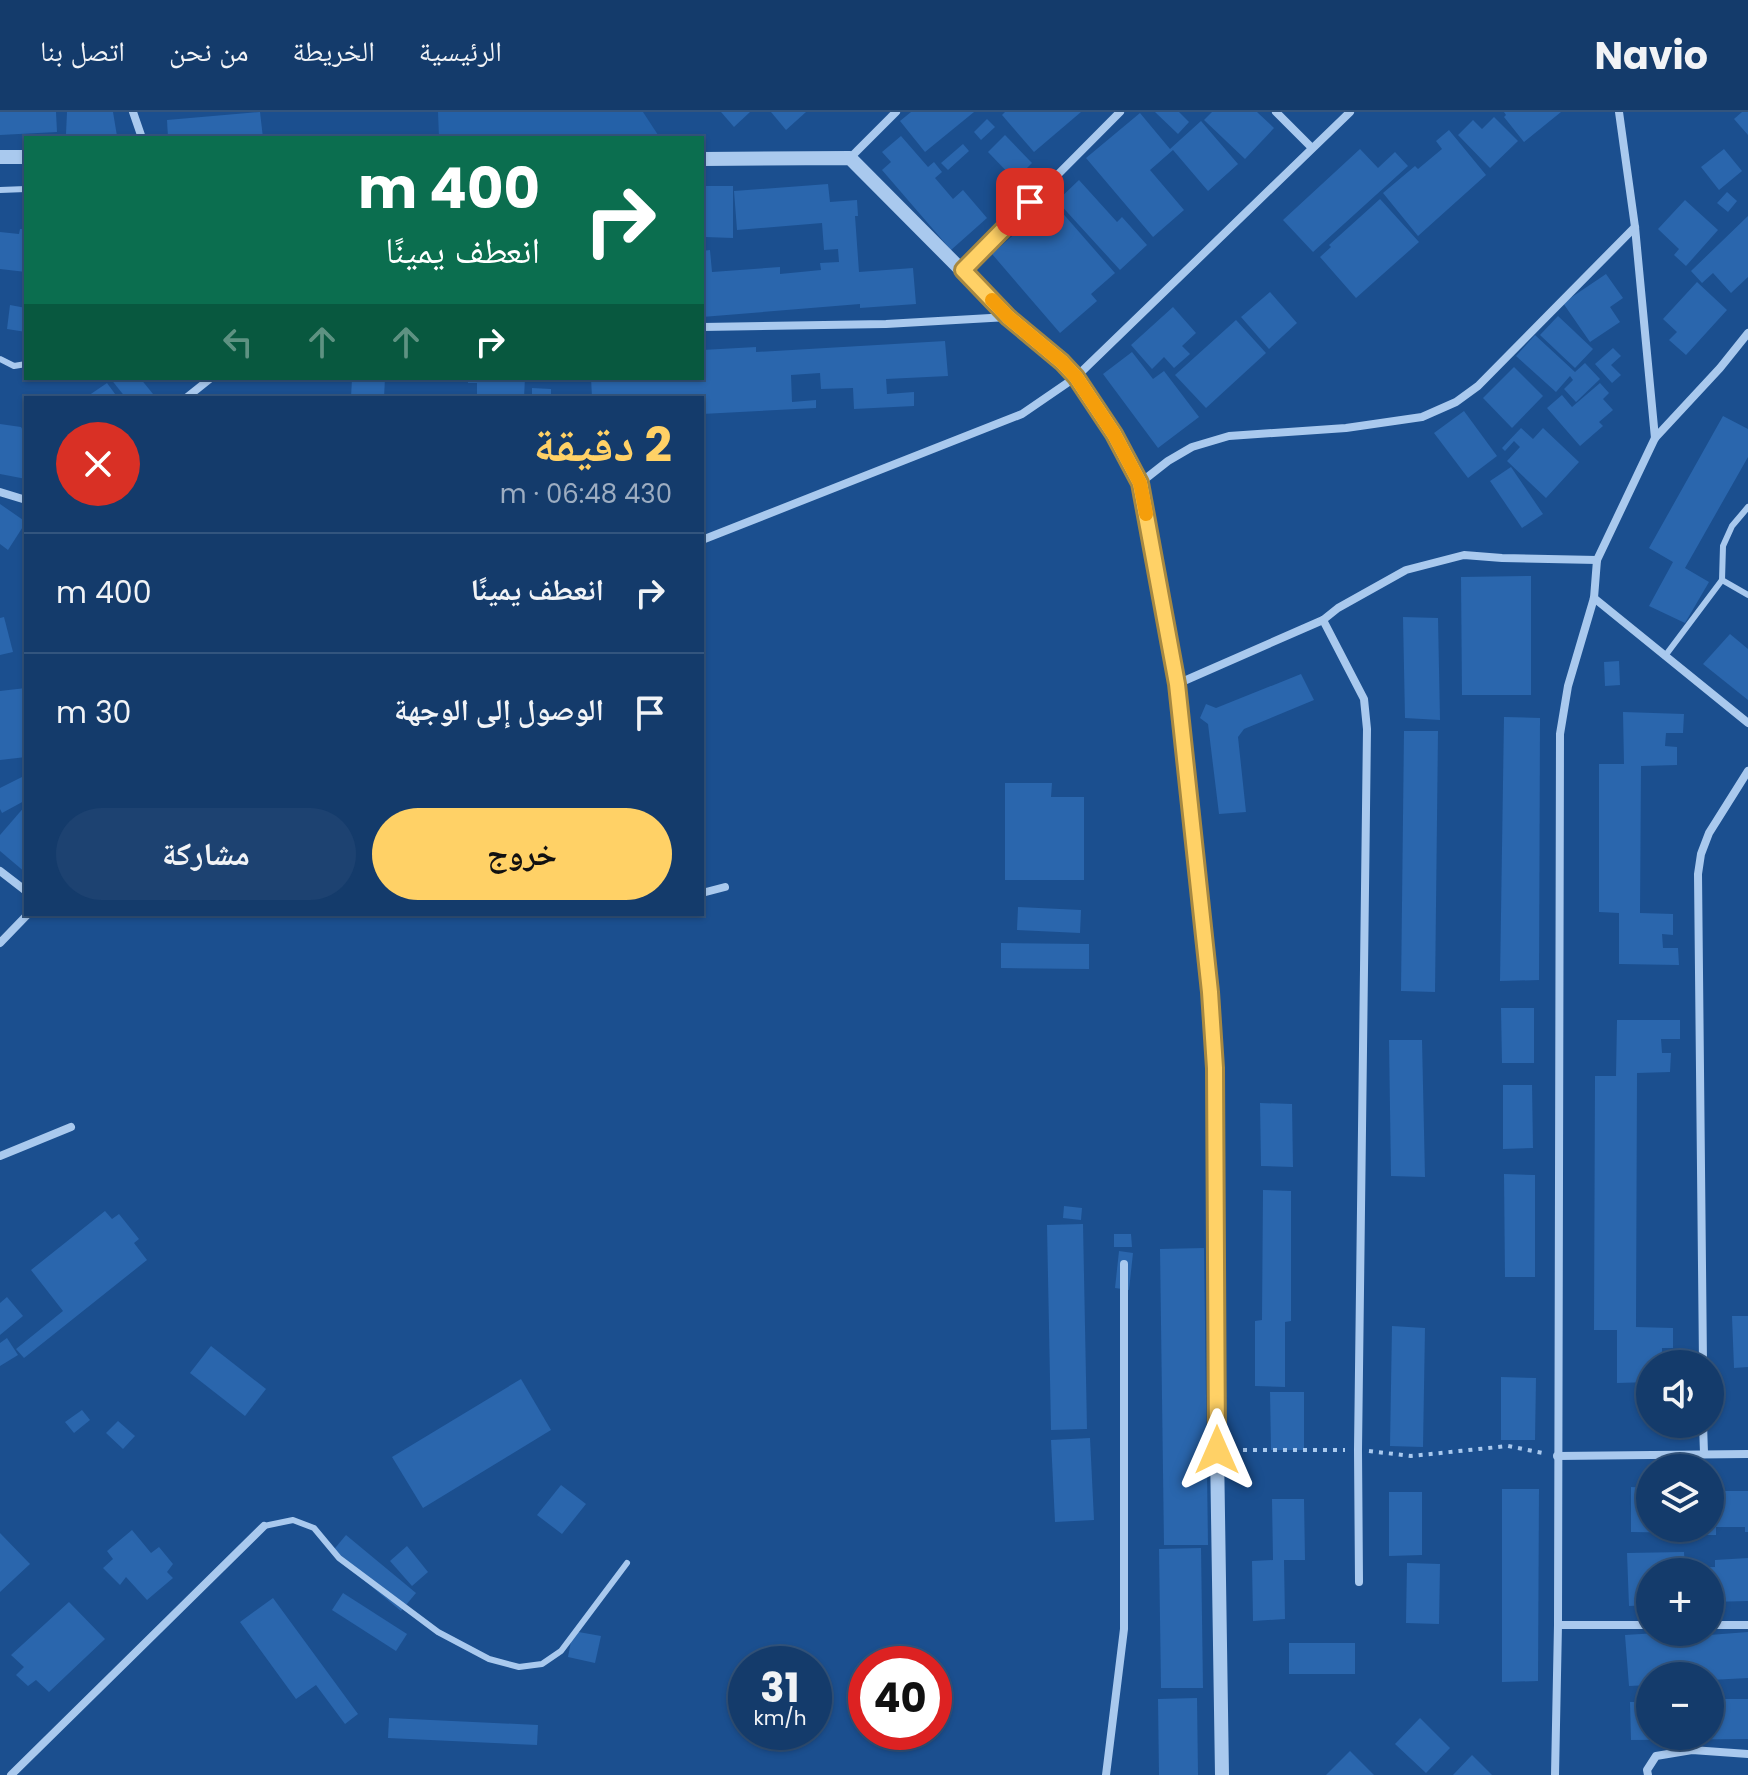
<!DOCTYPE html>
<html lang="ar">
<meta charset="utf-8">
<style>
body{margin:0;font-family:Poppins,"Noto Naskh Arabic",sans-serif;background:#1d4271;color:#f1f3f6;direction:rtl;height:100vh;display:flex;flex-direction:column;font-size:30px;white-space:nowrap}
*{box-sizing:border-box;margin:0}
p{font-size:26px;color:#9dadc1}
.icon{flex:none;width:44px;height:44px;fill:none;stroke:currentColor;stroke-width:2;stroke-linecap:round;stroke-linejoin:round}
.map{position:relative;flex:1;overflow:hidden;direction:ltr}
.sheet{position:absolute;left:24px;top:284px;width:680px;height:520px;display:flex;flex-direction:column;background:#143b6b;border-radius:0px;box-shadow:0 2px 6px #0004,0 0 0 2px #33557e;direction:rtl}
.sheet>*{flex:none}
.top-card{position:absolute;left:24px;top:24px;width:680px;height:244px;border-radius:0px;box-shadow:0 2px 6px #0004,0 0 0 2px #33557e;direction:rtl;background:#0b6e4f;color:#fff;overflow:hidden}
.fabs{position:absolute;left:1636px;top:1238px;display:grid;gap:16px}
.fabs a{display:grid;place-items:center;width:88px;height:88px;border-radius:50%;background:#143b6b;box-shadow:0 2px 6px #0004,0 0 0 2px #33557e;font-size:40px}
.speed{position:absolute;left:728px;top:1534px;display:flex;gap:16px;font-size:40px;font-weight:700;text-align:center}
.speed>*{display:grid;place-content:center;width:104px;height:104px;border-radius:50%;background:#143b6b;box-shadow:0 2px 6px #0004,0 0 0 2px #33557e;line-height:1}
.speed small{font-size:20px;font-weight:400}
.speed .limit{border:12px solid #d22;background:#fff;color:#111}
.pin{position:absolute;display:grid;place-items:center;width:68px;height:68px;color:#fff;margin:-34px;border-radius:16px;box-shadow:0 4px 12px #0006}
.me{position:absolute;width:88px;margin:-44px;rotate:0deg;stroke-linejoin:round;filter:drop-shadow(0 0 6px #0008)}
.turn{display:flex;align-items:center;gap:28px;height:168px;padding:0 32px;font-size:36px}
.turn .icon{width:104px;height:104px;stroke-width:2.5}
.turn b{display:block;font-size:56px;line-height:68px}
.lanes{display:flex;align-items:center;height:76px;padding:0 32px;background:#0003;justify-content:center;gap:40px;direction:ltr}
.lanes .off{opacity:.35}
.round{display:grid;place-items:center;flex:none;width:84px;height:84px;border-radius:42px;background:#1d4271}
.headline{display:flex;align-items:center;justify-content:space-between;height:136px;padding:0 32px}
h1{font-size:48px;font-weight:700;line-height:60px;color:#ffd166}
.cta{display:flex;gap:16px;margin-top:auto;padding:16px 32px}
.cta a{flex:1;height:92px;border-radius:48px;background:#ffd166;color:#111;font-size:32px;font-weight:700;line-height:92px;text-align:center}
.cta a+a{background:#1d4271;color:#f1f3f6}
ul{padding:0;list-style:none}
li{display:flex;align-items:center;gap:24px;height:120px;padding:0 32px;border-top:2px solid #33557e}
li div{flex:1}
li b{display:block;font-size:30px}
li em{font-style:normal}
header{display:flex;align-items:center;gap:48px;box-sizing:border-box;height:112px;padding:0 40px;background:#143b6b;border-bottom:2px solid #33557e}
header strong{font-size:38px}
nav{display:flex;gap:44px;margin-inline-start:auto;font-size:28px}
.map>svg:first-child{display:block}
</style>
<header>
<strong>Navio</strong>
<nav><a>الرئيسية</a><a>الخريطة</a><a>من نحن</a><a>اتصل بنا</a></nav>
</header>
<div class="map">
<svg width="1748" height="1663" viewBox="0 0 1748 1663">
<rect width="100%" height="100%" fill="#1b4f8f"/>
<path fill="#2461a8" d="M438 0H643L660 26H439Z"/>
<g fill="#2a66ad">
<path d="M0 0H56L57 20 0 23Z"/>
<path d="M67 0H113L117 24 66 22Z"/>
<path d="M260 0 263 26H168L167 8Z"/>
<path d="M721 0H750L734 15Z"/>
<path d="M771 0H806L786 18Z"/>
<path d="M911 0H974L925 40 900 9Z"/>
<path d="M1005 0H1081L1034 40 1002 3Z"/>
<path d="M1155 0H1179L1189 10 1178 22Z"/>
<path d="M1212 0H1257L1274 16 1245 47 1204 8Z"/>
<path d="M1504 0H1561L1524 30 1504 5 1506 3Z"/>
<path d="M1742 0H1748V23L1734 7Z"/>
<path d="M1140 1 1170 37 1201 9 1238 52 1208 79 1173 38 1150 58 1184 98 1153 125 1086 46Z"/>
<path d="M1494 5 1518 29 1490 56 1458 23 1473 8 1482 17Z"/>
<path d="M987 7 995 15 981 28 974 20Z"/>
<path d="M1449 18 1486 63 1418 124 1383 81 1415 54 1418 57 1442 37 1436 29Z"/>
<path d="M1005 23 1032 51 1015 68 988 40Z"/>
<path d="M901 24 928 55 934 50 942 60 935 66 953 87 963 78 987 106 951 138 882 58 891 50 882 40Z"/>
<path d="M963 32 969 39 948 58 941 51Z"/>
<path d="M1360 37 1378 56 1395 40 1408 54 1313 140 1283 108Z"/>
<path d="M1724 37 1742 59 1719 78 1701 55Z"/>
<path d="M1079 68 1117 110 1122 105 1147 133 1120 158 1057 89Z"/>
<path d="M828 72 830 90 857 88 858 104H855L859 160 913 156 916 192 860 196V192L702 205V139L710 138 712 160 780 155V162L821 158 820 151 839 150 838 137 824 138 822 111 737 118 734 79Z"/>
<path d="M702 74H733V126L705 125V114H702Z"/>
<path d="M1727 80 1737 89 1728 100 1717 91Z"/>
<path d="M1380 87 1419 130 1356 186 1320 145 1331 135 1329 133Z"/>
<path d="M1685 88 1718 118 1686 154 1674 143 1679 137 1658 117Z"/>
<path d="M1052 89 1115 161 1091 182 1097 189 1060 221 992 142Z"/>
<path d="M1748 104V165L1731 181 1713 161 1702 171 1691 159Z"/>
<path d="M20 117H26V160L0 157V120L19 122Z"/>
<path d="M1606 162 1623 186 1610 195 1620 210 1590 230 1563 191Z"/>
<path d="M1697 170 1727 198 1686 243 1669 228 1677 220 1663 207Z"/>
<path d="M1270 180 1297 211 1269 237 1241 205Z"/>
<path d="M10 193 26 196V220L7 217Z"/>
<path d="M1173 195 1196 221 1182 234 1190 242 1174 256 1164 245 1152 257 1131 233Z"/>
<path d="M1558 204 1593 237 1575 256 1540 223Z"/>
<path d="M1236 208 1266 241 1206 296 1175 263Z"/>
<path d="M1535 223 1575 260 1585 251 1600 267 1576 290 1564 277 1573 268 1570 264 1556 280 1516 244Z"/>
<path d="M945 229 948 264 886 267 887 282 914 280V294L854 297 853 276 821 277 820 261 791 263 792 290 816 288V296L702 302V286H592L591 266H702V238L756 235V240Z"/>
<path d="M1613 236 1621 244 1611 253 1621 263 1612 271 1595 252Z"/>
<path d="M1132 240 1153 267 1164 259 1199 305 1158 336 1103 262Z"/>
<path d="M1514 255 1543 284 1512 316 1483 286Z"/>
<path d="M110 266H140L153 282 147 286H126Z"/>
<path d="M352 266H385L384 286H351Z"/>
<path d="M468 266H525L524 286H477V271H468Z"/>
<path d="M107 271 118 286H85Z"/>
<path d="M1600 271 1609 281 1603 287 1613 298 1599 310 1603 314 1580 334 1547 296 1562 283 1572 295Z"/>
<path d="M532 276 551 277V286H532Z"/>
<path d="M1464 299 1497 344 1468 366 1434 321Z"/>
<path d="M1723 304 1748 317V345L1685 456 1709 470 1685 511 1649 494 1673 450 1649 436Z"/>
<path d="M0 312 21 315 26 323V367L0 362Z"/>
<path d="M1521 316 1533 327 1543 316 1579 350 1546 386 1507 349 1520 335 1514 329 1505 339 1502 336Z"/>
<path d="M1511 355 1543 402 1522 416 1490 369Z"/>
<path d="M0 392 26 410 8 438 0 432Z"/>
<path d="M1531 464V583H1462L1461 465Z"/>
<path d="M4 505 13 540 0 543V506Z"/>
<path d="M1403 505 1438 506 1440 608 1405 606Z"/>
<path d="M1730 522 1748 537V588L1703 552Z"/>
<path d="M1619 549 1620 573 1605 574 1604 550Z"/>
<path d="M1301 562 1314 588 1244 617 1238 625 1246 700 1219 702 1208 612 1200 606 1206 592 1216 596Z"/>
<path d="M26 576V645L0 648V579Z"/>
<path d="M1623 600 1684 602 1683 621H1666L1665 634 1677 635V653L1641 654 1640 801 1673 802V823L1662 822 1663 836H1678L1679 853 1619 852V801L1599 800V652H1624Z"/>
<path d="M1504 605 1540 606 1539 868 1500 869Z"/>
<path d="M1404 619H1438L1435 880 1401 879Z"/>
<path d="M24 664 26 668V688L2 701 0 697V676Z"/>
<path d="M1005 671H1052L1051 685H1084V768H1005Z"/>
<path d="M26 693V761L0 739V723Z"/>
<path d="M1018 795 1081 798 1080 821 1017 818Z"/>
<path d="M1001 831 1089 832V857L1001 856Z"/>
<path d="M1501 896H1534V951H1502Z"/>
<path d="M1617 908H1680V927H1661L1662 941H1671L1670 960 1637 961 1636 1215 1673 1216V1236H1662V1249L1681 1248V1252H1650V1270L1617 1271V1218H1594L1595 964H1616Z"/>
<path d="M1389 928H1422L1425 1065 1391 1064Z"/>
<path d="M1503 973H1532L1533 1036 1503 1037Z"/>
<path d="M1260 991 1292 992 1293 1055 1261 1054Z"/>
<path d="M1504 1062 1535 1063V1165H1505Z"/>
<path d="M1263 1078 1291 1079V1209L1285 1210V1275L1255 1274V1209L1262 1208Z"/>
<path d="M1064 1094 1082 1096 1081 1108 1063 1106Z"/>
<path d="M105 1099 112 1107 119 1102 139 1127 134 1131 147 1148 24 1246 16 1237 63 1199 31 1158Z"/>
<path d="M1083 1112 1087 1317 1051 1318 1047 1113Z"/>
<path d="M1114 1122H1131L1132 1135H1114Z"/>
<path d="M1204 1136 1208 1433H1164L1160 1137Z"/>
<path d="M1119 1139 1133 1141 1129 1178 1115 1176Z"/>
<path d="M7 1185 23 1204 0 1223V1191Z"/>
<path d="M1732 1204H1748V1255L1734 1256Z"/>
<path d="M1392 1214 1425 1216 1423 1335 1390 1334Z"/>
<path d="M7 1226 18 1243 0 1254V1231Z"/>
<path d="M211 1234 266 1277 245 1304 190 1261Z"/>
<path d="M1501 1265 1536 1266 1535 1328H1501Z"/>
<path d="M521 1267 551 1318 423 1396 392 1345Z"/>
<path d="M1270 1280H1304V1338H1271Z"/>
<path d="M82 1298 90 1308 74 1321 65 1310Z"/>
<path d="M118 1309 135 1324 123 1337 106 1321Z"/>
<path d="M1090 1326 1094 1408 1055 1410 1051 1328Z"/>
<path d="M561 1373 586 1392 562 1422 537 1403Z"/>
<path d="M1631 1375 1650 1376V1416H1710V1379H1748V1420H1745V1415H1716V1423H1695V1421L1631 1420Z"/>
<path d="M1502 1377H1539L1538 1569 1502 1570Z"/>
<path d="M1389 1380H1422V1443L1389 1444Z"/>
<path d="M1272 1387H1304L1305 1448H1284L1285 1507 1253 1509 1252 1449 1273 1448Z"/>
<path d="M132 1418 151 1441 159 1435 173 1452 167 1460 173 1466 147 1488 126 1465 120 1473 103 1456 113 1447 107 1439Z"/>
<path d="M0 1421 30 1452 0 1480Z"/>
<path d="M346 1423 416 1481 401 1499 331 1441Z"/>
<path d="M407 1434 428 1460 412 1474 390 1449Z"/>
<path d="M1201 1436 1203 1576H1161L1159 1437Z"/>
<path d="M1684 1440 1685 1456 1715 1455V1448L1748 1446V1489L1710 1490V1460H1650V1493L1629 1494 1627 1441Z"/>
<path d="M1407 1451 1440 1452 1439 1512 1406 1511Z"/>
<path d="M343 1481 407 1522 396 1539 332 1498Z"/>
<path d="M273 1486 358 1602 345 1612 316 1573 296 1587 240 1510Z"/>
<path d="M69 1490 105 1527 49 1580 36 1568 28 1574 16 1563 24 1555 11 1543Z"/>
<path d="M573 1519 601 1524 595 1551 568 1545Z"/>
<path d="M1748 1520V1566L1710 1568V1564H1650V1573L1629 1574 1625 1523 1657 1521V1527Z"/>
<rect x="1289" y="1531" width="66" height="31"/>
<path d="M1197 1586 1198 1663H1159L1158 1587Z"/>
<path d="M1710 1587H1748V1627L1631 1628 1630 1590H1650V1624H1710Z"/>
<path d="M389 1606 538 1613 537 1633 388 1626Z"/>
<path d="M1420 1606 1450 1636 1426 1661 1395 1632Z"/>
<path d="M1350 1639 1374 1663H1326Z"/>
<path d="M1472 1643 1492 1663H1453Z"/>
</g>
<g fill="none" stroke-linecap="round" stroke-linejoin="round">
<g stroke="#a9c9ee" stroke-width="4" stroke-dasharray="4 6" stroke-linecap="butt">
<path d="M1233 1338H1345"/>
<path d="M1369 1339 1411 1344 1508 1334 1543 1341"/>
</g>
<g stroke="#a9c9ee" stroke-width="6">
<path d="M0 78 26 77"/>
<path d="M0 247 14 254 26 252"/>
<path d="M1722 468 1748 483"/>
<path d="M1665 544 1722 468 1723 434 1732 414 1748 395"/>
<path d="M264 1414 293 1408 314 1416 339 1446 438 1520 489 1547 519 1555 542 1552 561 1539 627 1451"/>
</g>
<g stroke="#a9c9ee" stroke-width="8">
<path d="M133 0 142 26"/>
<path d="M1276 0 1312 36"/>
<path d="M1619 0 1635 115 1655 326"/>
<path d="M850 46 896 0"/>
<path d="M963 158 1120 0"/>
<path d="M702 215 886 212 1008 205"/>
<path d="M186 286 211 266"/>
<path d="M1140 371 1168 349 1192 335 1229 324 1346 316 1422 305 1456 290 1478 274 1635 115"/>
<path d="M0 380 26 388"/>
<path d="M702 428 1022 302 1076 265 1350 0"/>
<path d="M1594 486 1748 611"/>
<path d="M1323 508 1338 496 1406 458 1464 443 1502 446 1597 448"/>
<path d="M1177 572 1323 508 1364 587 1367 617 1358 1338 1359 1470"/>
<path d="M0 759 26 779"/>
<path d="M702 781 725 775"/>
<path d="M0 831 28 802"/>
<path d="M0 1044 71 1015"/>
<path d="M1703 1252 1698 762 1701 742 1709 721 1748 659"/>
<path d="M1703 1312 1704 1341"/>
<path d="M1557 1344 1748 1342"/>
<path d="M1558 1513H1650"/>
<path d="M1710 1513H1748"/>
<path d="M11 1663 264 1414"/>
<path d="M1106 1663 1124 1517V1152"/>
<path d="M1555 1663 1558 1513 1560 622 1568 574 1594 486 1597 448 1655 326 1720 256 1748 221"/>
<path d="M1648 1663 1647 1658 1656 1644 1692 1638 1748 1642"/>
</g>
<g stroke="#a9c9ee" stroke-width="14">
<path d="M0 45H26"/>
<path d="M702 47 850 46 1008 205 1062 250 1076 265 1114 322 1140 371 1177 572 1210 880 1215 956 1217 1338 1222 1663"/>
</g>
</g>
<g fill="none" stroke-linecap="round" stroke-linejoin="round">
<defs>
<path id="route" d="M1030 90 963 158 1008 205 1062 250 1076 265 1114 322 1140 371 1177 572 1210 880 1215 956 1217 1338"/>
</defs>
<use href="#route" stroke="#a68842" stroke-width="20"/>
<use href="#route" stroke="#ffd166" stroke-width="14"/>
<path stroke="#f59e0b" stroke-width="14" d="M992 188 1008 205 1062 250 1076 265 1114 322 1140 371 1146 402"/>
</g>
</svg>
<div class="fabs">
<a><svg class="icon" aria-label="sound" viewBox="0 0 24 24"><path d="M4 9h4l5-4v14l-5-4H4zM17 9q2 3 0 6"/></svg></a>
<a><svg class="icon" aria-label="layers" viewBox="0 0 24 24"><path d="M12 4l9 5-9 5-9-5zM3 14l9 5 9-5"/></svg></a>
<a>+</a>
<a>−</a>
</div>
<div class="speed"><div>31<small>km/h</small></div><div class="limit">40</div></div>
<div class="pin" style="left:1030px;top:90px;background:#d93025"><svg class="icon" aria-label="arrive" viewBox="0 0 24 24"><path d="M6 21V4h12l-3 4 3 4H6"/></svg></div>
<svg class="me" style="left:1217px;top:1338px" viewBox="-20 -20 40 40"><path d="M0-17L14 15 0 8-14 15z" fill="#ffd166" stroke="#fff" stroke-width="4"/></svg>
<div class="top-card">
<div class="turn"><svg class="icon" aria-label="right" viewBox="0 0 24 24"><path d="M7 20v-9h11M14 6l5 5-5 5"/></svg><div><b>400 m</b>انعطف يمينًا</div></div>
<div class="lanes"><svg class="icon off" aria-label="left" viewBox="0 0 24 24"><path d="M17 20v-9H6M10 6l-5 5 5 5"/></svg><svg class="icon off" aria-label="ahead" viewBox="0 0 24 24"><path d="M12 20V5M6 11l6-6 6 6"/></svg><svg class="icon off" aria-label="ahead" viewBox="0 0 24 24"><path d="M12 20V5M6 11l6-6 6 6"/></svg><svg class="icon" aria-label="right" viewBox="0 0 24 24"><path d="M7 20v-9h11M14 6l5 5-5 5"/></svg></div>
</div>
<section class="sheet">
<div class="headline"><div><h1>2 دقيقة</h1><p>430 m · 06:48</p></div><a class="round" style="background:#d93025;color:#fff"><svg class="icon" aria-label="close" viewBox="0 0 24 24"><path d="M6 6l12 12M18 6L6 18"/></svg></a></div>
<ul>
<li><svg class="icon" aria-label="right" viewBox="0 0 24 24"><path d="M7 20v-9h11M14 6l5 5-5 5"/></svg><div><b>انعطف يمينًا</b></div><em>400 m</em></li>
<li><svg class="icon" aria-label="arrive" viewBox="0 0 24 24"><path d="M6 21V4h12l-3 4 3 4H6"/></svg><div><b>الوصول إلى الوجهة</b></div><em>30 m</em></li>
</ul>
<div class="cta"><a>خروج</a><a>مشاركة</a></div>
</section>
</div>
